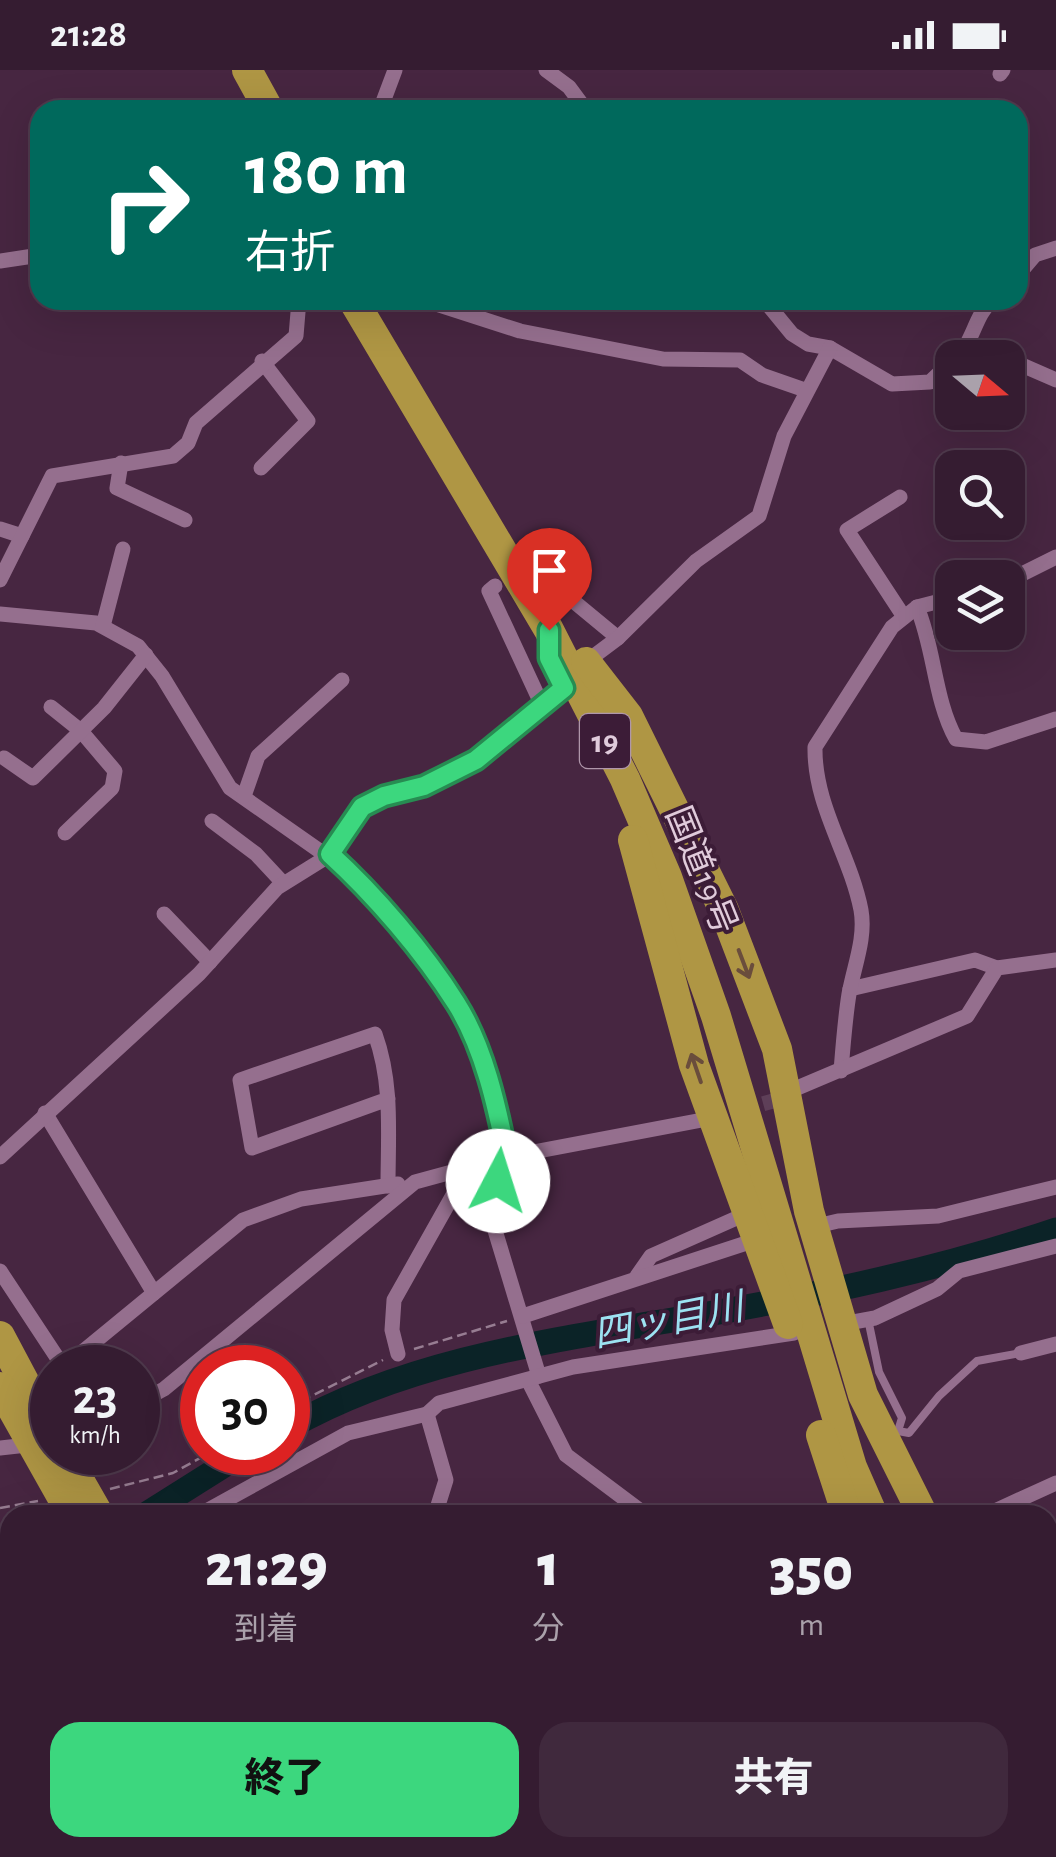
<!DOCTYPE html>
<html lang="ja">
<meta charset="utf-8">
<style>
body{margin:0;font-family:"Alegreya Sans","Noto Sans JP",sans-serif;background:#40293d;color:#f1f3f6;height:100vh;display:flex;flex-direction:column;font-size:38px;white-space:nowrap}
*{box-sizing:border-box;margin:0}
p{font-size:32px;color:#aaa1ab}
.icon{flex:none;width:55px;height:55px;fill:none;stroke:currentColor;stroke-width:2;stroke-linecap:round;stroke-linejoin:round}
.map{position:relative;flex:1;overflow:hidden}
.panel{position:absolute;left:0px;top:1435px;width:1058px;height:352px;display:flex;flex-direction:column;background:#351c31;border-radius:30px 30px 0 0;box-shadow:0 10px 40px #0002,0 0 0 2px #4f3a4d}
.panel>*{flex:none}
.hud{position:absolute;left:30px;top:30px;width:998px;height:210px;border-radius:30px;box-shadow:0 10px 40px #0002,0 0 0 2px #4f3a4d;background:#00695c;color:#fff;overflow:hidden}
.needle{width:65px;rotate:109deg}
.fabs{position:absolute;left:935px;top:270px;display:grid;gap:20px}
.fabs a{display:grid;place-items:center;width:90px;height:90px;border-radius:20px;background:#351c31;box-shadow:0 10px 40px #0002,0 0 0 2px #4f3a4d;font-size:50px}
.speed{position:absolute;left:30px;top:1275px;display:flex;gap:20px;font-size:50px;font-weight:700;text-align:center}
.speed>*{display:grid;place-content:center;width:130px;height:130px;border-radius:50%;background:#351c31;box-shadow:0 10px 40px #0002,0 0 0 2px #4f3a4d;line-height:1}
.speed small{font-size:25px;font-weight:400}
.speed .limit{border:15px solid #d22;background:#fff;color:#111}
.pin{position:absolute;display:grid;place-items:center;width:85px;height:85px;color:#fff;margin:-102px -42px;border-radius:50% 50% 50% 0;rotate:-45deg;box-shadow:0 0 10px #0007}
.pin .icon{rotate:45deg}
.me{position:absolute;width:110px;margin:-55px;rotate:5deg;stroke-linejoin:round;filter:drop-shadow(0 0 8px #0008)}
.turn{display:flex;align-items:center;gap:35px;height:210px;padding:0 50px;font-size:45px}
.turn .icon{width:130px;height:130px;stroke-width:2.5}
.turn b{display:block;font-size:70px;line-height:85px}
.eta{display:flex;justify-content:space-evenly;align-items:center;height:170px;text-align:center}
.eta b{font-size:60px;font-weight:800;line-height:70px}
.cta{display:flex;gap:20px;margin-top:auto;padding:20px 50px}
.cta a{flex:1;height:115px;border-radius:30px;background:#3cd77e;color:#111;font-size:40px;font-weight:800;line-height:115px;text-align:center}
.cta a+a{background:#40293d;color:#f1f3f6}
.status{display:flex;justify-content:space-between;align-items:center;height:70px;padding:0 50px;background:#351c31;direction:ltr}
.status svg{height:28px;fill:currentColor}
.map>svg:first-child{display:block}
</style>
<div class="status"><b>21:28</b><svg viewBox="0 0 49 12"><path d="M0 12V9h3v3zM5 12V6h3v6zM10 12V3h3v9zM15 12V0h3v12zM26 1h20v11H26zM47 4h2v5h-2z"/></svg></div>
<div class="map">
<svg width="1056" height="1787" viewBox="0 0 1056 1787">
<rect width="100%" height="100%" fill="#472641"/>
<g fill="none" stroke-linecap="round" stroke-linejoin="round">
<g stroke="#0b2327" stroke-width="25">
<path d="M288 1358C412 1287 563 1269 702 1245 822 1224 941 1199 1056 1160"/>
<path d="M145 1445 245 1382"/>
<path d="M0 1478 10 1476"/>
</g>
<path stroke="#5e3f58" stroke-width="15" stroke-dasharray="15 8" stroke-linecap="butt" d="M741 1040 773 1031"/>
<g stroke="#977d92" stroke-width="2.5" stroke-dasharray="10 5" stroke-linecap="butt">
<path d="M414 1279 507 1251"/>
<path d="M288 1338 383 1290"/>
<path d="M110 1419 173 1403 211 1382"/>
<path d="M0 1438 38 1431"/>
</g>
<g stroke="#956f8e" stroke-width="8">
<path d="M868 1249 879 1302 902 1348 898 1361 909 1363 939 1326 977 1291 1021 1283"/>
<path d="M742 1787 803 1779"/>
</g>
<g stroke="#956f8e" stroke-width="15">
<path d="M546 0 569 17 586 40"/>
<path d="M1000 4 1003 0"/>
<path d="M380 40 395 0"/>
<path d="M0 191 40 185"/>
<path d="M1018 205 1035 185 1056 178"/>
<path d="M424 230 520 261 663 289 740 290 762 305 805 320"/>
<path d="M764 230 792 264 808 274 830 278 892 314 930 312 952 291"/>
<path d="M965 279H984L1004 288"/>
<path d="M956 288C974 271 974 247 992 230"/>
<path d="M1008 289 1056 310"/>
<path d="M121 393 117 418 185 450"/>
<path d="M261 398 308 351 262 291"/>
<path d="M900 427 847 460 904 547"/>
<path d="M0 459 22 466"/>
<path d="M542 487 572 530 618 568"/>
<path d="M0 510 52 406 173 386 188 373 196 353 296 266 299 230"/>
<path d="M1008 511 1056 487"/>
<path d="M495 516 489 521 541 633"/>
<path d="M917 537C935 580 934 629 956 669L986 672 1056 649"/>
<path d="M0 544 96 553 138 576 162 606 230 718 354 805 457 934 497 1037 507 1087"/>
<path d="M103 556 123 479"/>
<path d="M586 592 618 568 696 491 759 446 784 366 830 278"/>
<path d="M51 637 81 661 115 701 112 718 65 763"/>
<path d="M4 688 33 708 104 638 146 585"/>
<path d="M244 726 258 686 342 610"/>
<path d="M212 751 256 784 283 813"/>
<path d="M164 844 210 892"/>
<path d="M850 919 975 890 997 898"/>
<path d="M841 1001C843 976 845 949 849 924 854 896 866 868 861 840 850 784 814 736 815 677L892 557 917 537 952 528"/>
<path d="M783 1024 967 946 997 898 1056 890"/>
<path d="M45 1043 154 1223"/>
<path d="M0 1087 199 904 277 818 330 785 362 737 385 725 424 716 475 690 564 618"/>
<path d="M502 1089 494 1157 539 1306"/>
<path d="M388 1116C388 1064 393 1014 375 964L240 1010 252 1078 388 1029"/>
<path d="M808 1158 838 1151 938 1146 1056 1117"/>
<path d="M0 1201 64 1298"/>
<path d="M637 1206 651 1186 748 1143"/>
<path d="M523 1246 762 1168"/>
<path d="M837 1255 875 1248 937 1219 959 1201 1056 1176"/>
<path d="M1021 1283 1056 1274"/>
<path d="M398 1284 392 1260 394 1230 466 1102"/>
<path d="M64 1297 243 1150 301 1129 398 1114"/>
<path d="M528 1310 566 1385 646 1445"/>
<path d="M138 1333 164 1319 415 1112 507 1087 718 1047"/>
<path d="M427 1344 446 1410 435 1445"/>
<path d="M0 1378 36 1374"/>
<path d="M199 1445 348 1363 427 1344 439 1333 573 1297 794 1263"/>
<path d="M986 1445 1056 1413"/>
<path d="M0 1506 10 1504"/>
<path d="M0 1561 10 1576"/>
<path d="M0 1727 10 1718"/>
<path d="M269 1778 278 1787"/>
<path d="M451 1778 463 1787"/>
<path d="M803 1778 805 1787"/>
<path d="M184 1787 185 1778"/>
<path d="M874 1787 889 1778"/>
</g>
<path stroke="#a58662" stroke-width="25" d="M1048 1586 1056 1579"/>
<g stroke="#af9644" stroke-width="30">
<path d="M247 0 269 40"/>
<path d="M353 230 549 560 625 709 667 807 716 946 852 1397 873 1445"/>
<path d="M586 592 628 646 724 840 777 979 809 1141 863 1325 923 1445"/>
<path d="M633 770 694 995 788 1254"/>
<path d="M0 1266 52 1364"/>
<path d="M0 1317 72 1445"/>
<path d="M821 1365 847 1445"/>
<path d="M63 1382 99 1445"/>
<path d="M1048 1614 1056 1624"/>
<path d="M1048 1694 1056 1704"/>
<path d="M1048 1734 1056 1742"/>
<path d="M324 1778 335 1787"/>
<path d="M358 1778 368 1787"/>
</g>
</g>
<defs><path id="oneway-shaft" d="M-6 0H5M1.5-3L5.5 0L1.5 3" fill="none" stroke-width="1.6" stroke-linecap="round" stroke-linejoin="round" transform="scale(2.5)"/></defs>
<g stroke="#6a4d3c">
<use href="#oneway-shaft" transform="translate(744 894) rotate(69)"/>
<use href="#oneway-shaft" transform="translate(696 998) rotate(-109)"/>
</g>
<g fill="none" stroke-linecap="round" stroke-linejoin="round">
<defs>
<path id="route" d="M498 1111 502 1090 507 1087C497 1037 484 977 456 933 424 882 374 824 330 784L362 737 384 726 424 716 476 690 564 618 549 588V560"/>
</defs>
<use href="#route" stroke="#278c52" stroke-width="25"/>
<use href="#route" stroke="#3cd77e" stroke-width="18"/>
</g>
<g text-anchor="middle" stroke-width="8" stroke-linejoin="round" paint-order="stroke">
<rect fill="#3c1c37" stroke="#af96aa" stroke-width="2.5" x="580" y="644" width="50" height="54" rx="8"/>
<g font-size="32" font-weight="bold" fill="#e0cbdb">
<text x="605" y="682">19</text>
</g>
<g font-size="35" fill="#e0cbdb" stroke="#3c1c37">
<text transform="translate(702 800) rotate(68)" y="12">国道19号</text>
</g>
<g font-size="38" font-style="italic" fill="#9ce2f2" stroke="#3c1c37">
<text transform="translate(668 1250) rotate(-11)" y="13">四ッ目川</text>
</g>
</g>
</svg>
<div class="fabs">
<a><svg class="needle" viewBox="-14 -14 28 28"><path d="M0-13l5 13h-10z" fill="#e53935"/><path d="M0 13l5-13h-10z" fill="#aaa1ab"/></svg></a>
<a><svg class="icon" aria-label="search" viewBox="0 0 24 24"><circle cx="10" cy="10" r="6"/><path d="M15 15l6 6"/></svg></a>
<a><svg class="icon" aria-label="layers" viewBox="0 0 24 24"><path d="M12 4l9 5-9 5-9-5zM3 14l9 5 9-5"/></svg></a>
</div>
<div class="speed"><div>23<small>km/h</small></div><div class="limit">30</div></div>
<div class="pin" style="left:549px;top:560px;background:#d93025"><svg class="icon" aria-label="arrive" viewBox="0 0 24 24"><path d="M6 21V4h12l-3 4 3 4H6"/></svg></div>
<svg class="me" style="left:498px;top:1111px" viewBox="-20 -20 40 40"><circle r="19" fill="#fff"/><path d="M0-13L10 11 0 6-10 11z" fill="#3cd77e"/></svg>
<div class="hud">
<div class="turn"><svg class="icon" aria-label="right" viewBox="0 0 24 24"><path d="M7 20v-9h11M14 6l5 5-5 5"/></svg><div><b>180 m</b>右折</div></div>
</div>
<section class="panel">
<div class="eta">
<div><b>21:29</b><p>到着</p></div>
<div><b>1</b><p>分</p></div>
<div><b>350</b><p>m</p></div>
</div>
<div class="cta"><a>終了</a><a>共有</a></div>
</section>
</div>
